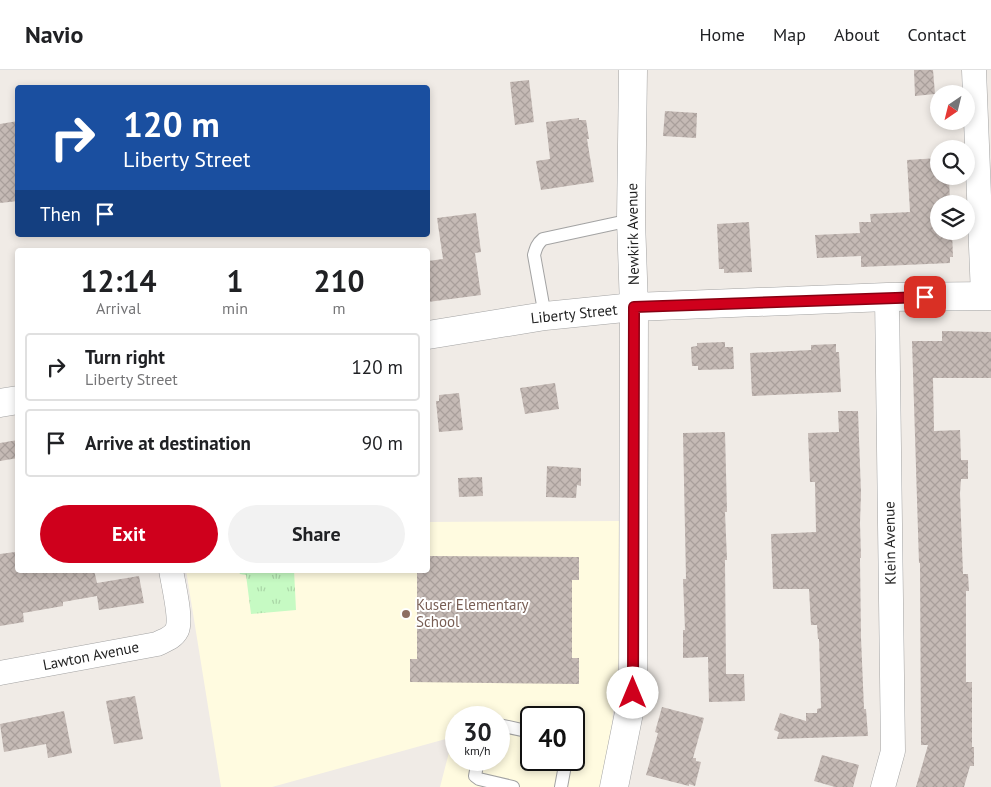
<!DOCTYPE html>
<style>
body{margin:0;font-family:"PT Sans",sans-serif;background:#f2f2f2;color:#202124;height:100vh;display:flex;flex-direction:column;font-size:19px;white-space:nowrap}
*{box-sizing:border-box;margin:0}
p{font-size:16px;color:#757577}
.icon{flex:none;width:28px;height:28px;fill:none;stroke:currentColor;stroke-width:2;stroke-linecap:round;stroke-linejoin:round}
.map{position:relative;flex:1;overflow:hidden}
.drawer{position:absolute;left:15px;top:178px;width:415px;height:325px;display:flex;flex-direction:column;background:#fff;border-radius:5px;box-shadow:0 2px 8px #0003}
.drawer>*{flex:none}
.banner{position:absolute;left:15px;top:15px;width:415px;height:152px;border-radius:5px;box-shadow:0 2px 8px #0003;background:#1a4fa0;color:#fff;overflow:hidden}
.needle{width:32px;rotate:215deg}
.controls{position:absolute;left:930px;top:15px;display:grid;gap:10px}
.controls a{display:grid;place-items:center;width:45px;height:45px;border-radius:50%;background:#fff;box-shadow:0 2px 8px #0003;font-size:25px}
.speed{position:absolute;left:445px;top:636px;display:flex;gap:10px;font-size:25px;font-weight:700;text-align:center}
.speed>*{display:grid;place-content:center;width:65px;height:65px;border-radius:50%;background:#fff;box-shadow:0 2px 8px #0003;line-height:1}
.speed small{font-size:12px;font-weight:400}
.speed .limit{border:2px solid #111;border-radius:8px;background:#fff;color:#111}
.pin{position:absolute;display:grid;place-items:center;width:42px;height:42px;color:#fff;margin:-21px;border-radius:10px;box-shadow:0 2px 8px #0006}
.me{position:absolute;width:55px;margin:-28px;rotate:0deg;stroke-linejoin:round;filter:drop-shadow(0 0 4px #0008)}
.turn{display:flex;align-items:center;gap:18px;height:105px;padding:0 25px;font-size:22px}
.turn .icon{width:65px;height:65px;stroke-width:2.5}
.turn b{display:block;font-size:35px;line-height:42px}
.then{display:flex;align-items:center;height:48px;padding:0 25px;background:#0003;gap:10px;font-size:19px}
.eta{display:flex;justify-content:space-evenly;align-items:center;height:85px;text-align:center}
.eta b{font-size:30px;font-weight:700;line-height:35px}
.button{display:flex;gap:10px;margin-top:auto;padding:10px 25px}
.button a{flex:1;height:58px;border-radius:30px;background:#cf001c;color:#fff;font-size:20px;font-weight:700;line-height:58px;text-align:center}
.button a+a{background:#f2f2f2;color:#202124}
ul{padding:0;list-style:none}
li{display:flex;align-items:center;gap:15px;height:68px;margin:0 10px 8px;padding:0 15px;border:2px solid #e0e0e0;border-radius:5px}
li div{flex:1}
li b{display:block;font-size:19px}
li em{font-style:normal}
header{display:flex;align-items:center;gap:30px;box-sizing:border-box;height:70px;padding:0 25px;background:#fff;border-bottom:1px solid #e0e0e0}
header strong{font-size:24px}
nav{display:flex;gap:28px;margin-inline-start:auto;font-size:18px}
.map>svg:first-child{display:block}
</style>
<header>
<strong>Navio</strong>
<nav><a>Home</a><a>Map</a><a>About</a><a>Contact</a></nav>
</header>
<div class="map">
<svg width="991" height="717" viewBox="0 0 991 717">
<defs>
<pattern id="park-tufts" width="24" height="20" patternUnits="userSpaceOnUse" patternTransform="scale(1.25)"><rect width="24" height="20" fill="#c6fac3"/><path d="M3 7l-1-3M5 7V3M7 7l1-3M15 17l-1-3M17 17v-4M19 17l1-3" fill="none" stroke="#aad6a7"/></pattern>
<pattern id="building-cross-hatch" width="8" height="8" patternUnits="userSpaceOnUse" patternTransform="scale(1.25)"><rect width="8" height="8" fill="#c5bab5"/><path d="M0 0l8 8M0 8l8-8" fill="none" stroke="#a99f9b"/></pattern>
</defs>
<rect width="100%" height="100%" fill="#f0ebe6"/>
<path fill="#fffbe0" fill-rule="evenodd" d="M621 451 619 588 610 671 601 717H440L453 667 272 717H221L186 500H428V452ZM456 648H499V690H456ZM531 648H574V690H531Z"/>
<path fill="url(#park-tufts)" d="M238 500H294L296 540 251 544 246 505 240 504Z"/>
<g fill="url(#building-cross-hatch)">
<path d="M914 0H933L935 24 915 26Z"/>
<path d="M529 10 534 52 515 55 510 12Z"/>
<path d="M665 41 697 43 696 68 663 66Z"/>
<path d="M579 48V50H586L589 69H587L594 112 541 120 536 91 550 89 546 52Z"/>
<path d="M18 51V131L0 133V54Z"/>
<path d="M939 88V106H949L950 134H939V161H952L953 187H950V193L861 197V186L817 188 815 165 860 163 859 152H871L870 144 910 142 907 90Z"/>
<path d="M476 143 481 182 475 183 481 225 428 232V191L443 189 437 148Z"/>
<path d="M749 152 752 202 724 203V199H719L717 154Z"/>
<path d="M942 261 991 262V308H933L934 361 960 360 961 390H968V409H961L960 423 963 504H968L969 521H966V612H972V677H974V696H970L964 717H916L928 675H921L920 493H919L912 271H942Z"/>
<path d="M725 272V277H733L734 299 698 300V296H692L691 277 697 276V273Z"/>
<path d="M836 274V282H839L841 322 752 326 750 283 811 280V275Z"/>
<path d="M555 313 559 339 525 344 520 318Z"/>
<path d="M459 323 463 360 439 362 436 331H439V325Z"/>
<path d="M838 341H858L861 423 860 453 861 488H860L861 568 864 639H866L868 666 777 669 779 662 774 660 780 643 806 651V643H817V639L821 638 819 569H818L817 555H811L809 519H773L771 464 816 462 815 412H810L808 363 839 362Z"/>
<path d="M725 362 727 442H725L727 490H725L726 604H744L745 631 709 632 708 587 683 588V560H685L683 509H686L683 363Z"/>
<path d="M18 370V388L0 391V373Z"/>
<path d="M547 396 581 398V416L577 415 576 428 546 427Z"/>
<path d="M482 407 483 426 459 427 458 408Z"/>
<path d="M15 482 18 500H94L97 513 139 506 144 533 99 540 97 526 63 532V536L23 543 24 552 0 556V484Z"/>
<path d="M428 486 579 487V510H572V588H579V614L410 612V589H417V500H428Z"/>
<path d="M135 626 143 669 114 674 106 631Z"/>
<path d="M662 637 704 648 693 688H696V691L701 692 695 716 689 714V716L646 705 658 663 655 662Z"/>
<path d="M64 641 72 683 48 688 46 674 4 682 0 654Z"/>
<path d="M822 685 859 695 853 717H835L814 711Z"/>
</g>
<g fill="none" stroke-linecap="round" stroke-linejoin="round">
<defs>
<g id="service">
<path d="M545 246 534 185C536 178 537 174 543 169L631 150"/>
<path d="M499 655 531 662"/>
<path d="M478 690 475 706 479 709 513 717"/>
<path d="M561 717 566 690"/>
</g>
<g id="minor">
<path d="M974 0 983 226"/>
<path d="M0 603 157 574C165 570 173 568 177 560 182 549 173 513 171 500"/>
<path d="M883 717 893 681 887 227"/>
</g>
<g id="tertiary">
<path d="M428 265 545 246 634 237 887 227 991 226"/>
<path d="M0 333 18 330"/>
<path d="M614 717 633 623 634 237 631 150 633 0"/>
</g>
</defs>
<use href="#service" stroke="#a3a3a3" stroke-width="14"/>
<use href="#minor" stroke="#a3a3a3" stroke-width="25"/>
<use href="#tertiary" stroke="#a3a3a3" stroke-width="29"/>
<use href="#service" stroke="#fff" stroke-width="12"/>
<use href="#minor" stroke="#fff" stroke-width="24"/>
<use href="#tertiary" stroke="#fff" stroke-width="28"/>
</g>
<g fill="none" stroke-linecap="round" stroke-linejoin="round">
<defs>
<path id="route" d="M633 623 634 237 925 227"/>
</defs>
<use href="#route" stroke="#870012" stroke-width="12"/>
<use href="#route" stroke="#cf001c" stroke-width="9"/>
</g>
<circle fill="#8d6e63" stroke="#fff" stroke-width="2" cx="406" cy="544" r="5"/>
<g text-anchor="middle" stroke-width="4" stroke-linejoin="round" paint-order="stroke">
<g font-size="15" fill="#1f1f1f" stroke="#fff">
<text transform="translate(633 164) rotate(-91)" y="5">Newkirk Avenue</text>
<text transform="translate(574 244) rotate(-6)" y="5">Liberty Street</text>
<text transform="translate(890 473) rotate(-91)" y="5">Klein Avenue</text>
<text transform="translate(91 586) rotate(-11)" y="5">Lawton Avenue</text>
</g>
<g font-size="15" fill="#785e54" stroke="#fff" text-anchor="start">
<text x="416" y="540">Kuser Elementary<tspan x="416" dy="17">School</tspan></text>
</g>
</g>
</svg>
<div class="controls">
<a><svg class="needle" viewBox="-14 -14 28 28"><path d="M0-13l5 13h-10z" fill="#e53935"/><path d="M0 13l5-13h-10z" fill="#757577"/></svg></a>
<a><svg class="icon" aria-label="search" viewBox="0 0 24 24"><circle cx="10" cy="10" r="6"/><path d="M15 15l6 6"/></svg></a>
<a><svg class="icon" aria-label="layers" viewBox="0 0 24 24"><path d="M12 4l9 5-9 5-9-5zM3 14l9 5 9-5"/></svg></a>
</div>
<div class="speed"><div>30<small>km/h</small></div><div class="limit">40</div></div>
<div class="pin" style="left:925px;top:227px;background:#d93025"><svg class="icon" aria-label="arrive" viewBox="0 0 24 24"><path d="M6 21V4h12l-3 4 3 4H6"/></svg></div>
<svg class="me" style="left:633px;top:623px" viewBox="-20 -20 40 40"><circle r="19" fill="#fff"/><path d="M0-13L10 11 0 6-10 11z" fill="#cf001c"/></svg>
<div class="banner">
<div class="turn"><svg class="icon" aria-label="right" viewBox="0 0 24 24"><path d="M7 20v-9h11M14 6l5 5-5 5"/></svg><div><b>120 m</b>Liberty Street</div></div>
<div class="then">Then<svg class="icon" aria-label="arrive" viewBox="0 0 24 24"><path d="M6 21V4h12l-3 4 3 4H6"/></svg></div>
</div>
<section class="drawer">
<div class="eta">
<div><b>12:14</b><p>Arrival</p></div>
<div><b>1</b><p>min</p></div>
<div><b>210</b><p>m</p></div>
</div>
<ul>
<li><svg class="icon" aria-label="right" viewBox="0 0 24 24"><path d="M7 20v-9h11M14 6l5 5-5 5"/></svg><div><b>Turn right</b><p>Liberty Street</p></div><em>120 m</em></li>
<li><svg class="icon" aria-label="arrive" viewBox="0 0 24 24"><path d="M6 21V4h12l-3 4 3 4H6"/></svg><div><b>Arrive at destination</b></div><em>90 m</em></li>
</ul>
<div class="button"><a>Exit</a><a>Share</a></div>
</section>
</div>
